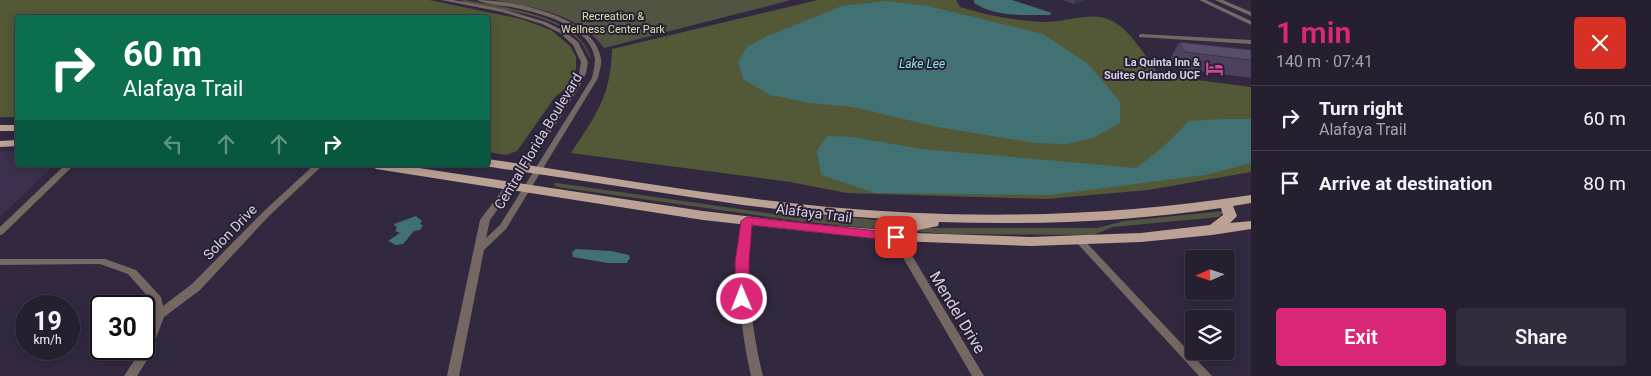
<!DOCTYPE html>
<meta charset="utf-8">
<style>
body{margin:0;font-family:Roboto,sans-serif;background:#322c3c;color:#f1f3f6;height:100vh;display:flex;flex-direction:column;font-size:19px;white-space:nowrap}
*{box-sizing:border-box;margin:0}
p{font-size:16px;color:#a4a2ab}
.icon{flex:none;width:28px;height:28px;fill:none;stroke:currentColor;stroke-width:2;stroke-linecap:round;stroke-linejoin:round}
.map{position:relative;flex:1;overflow:hidden}
.side{display:flex;flex-direction:column;background:#261f30;width:400px}
.side>*{flex:none}
.top-card{position:absolute;left:15px;top:15px;width:475px;height:152px;border-radius:5px;box-shadow:0 2px 12px #0003,0 0 0 1px #423d4c;background:#0b6e4f;color:#fff;overflow:hidden}
.needle{width:32px;rotate:267deg}
.controls{position:absolute;left:1185px;top:250px;display:grid;gap:10px}
.controls a{display:grid;place-items:center;width:50px;height:50px;border-radius:5px;background:#261f30;box-shadow:0 2px 12px #0003,0 0 0 1px #423d4c;font-size:25px}
.speed{position:absolute;left:15px;top:295px;display:flex;gap:10px;font-size:25px;font-weight:700;text-align:center}
.speed>*{display:grid;place-content:center;width:65px;height:65px;border-radius:50%;background:#261f30;box-shadow:0 2px 12px #0003,0 0 0 1px #423d4c;line-height:1}
.speed small{font-size:12px;font-weight:400}
.speed .limit{border:2px solid #111;border-radius:8px;background:#fff;color:#111}
.pin{position:absolute;display:grid;place-items:center;width:42px;height:42px;color:#fff;margin:-21px;border-radius:10px;box-shadow:0 2px 8px #0006}
.me{position:absolute;width:55px;margin:-28px;rotate:359deg;stroke-linejoin:round;filter:drop-shadow(0 0 4px #0008)}
.turn{display:flex;align-items:center;gap:18px;height:105px;padding:0 25px;font-size:22px}
.turn .icon{width:65px;height:65px;stroke-width:2.5}
.turn b{display:block;font-size:35px;line-height:42px}
.lanes{display:flex;align-items:center;height:48px;padding:0 25px;background:#0003;justify-content:center;gap:25px;direction:ltr}
.lanes .off{opacity:.35}
.round{display:grid;place-items:center;flex:none;width:52px;height:52px;border-radius:5px;background:#322c3c}
.summary{display:flex;align-items:center;justify-content:space-between;height:85px;padding:0 25px}
h1{font-size:30px;font-weight:600;line-height:38px;color:#db2777}
.primary-button{display:flex;gap:10px;margin-top:auto;padding:10px 25px}
.primary-button a{flex:1;height:58px;border-radius:5px;background:#db2777;color:#fff;font-size:20px;font-weight:600;line-height:58px;text-align:center}
.primary-button a+a{background:#322c3c;color:#f1f3f6}
ul{padding:0;list-style:none}
li{display:flex;align-items:center;gap:15px;height:65px;padding:0 25px;border-top:1px solid #423d4c}
li div{flex:1}
li b{display:block;font-size:19px}
li em{font-style:normal}
main{display:flex;flex:1;min-height:0}
.map>svg:first-child{display:block}
</style>
<main>
<div class="map">
<svg width="1251" height="376" viewBox="0 0 1251 376">
<rect width="100%" height="100%" fill="#322940"/>
<path fill="#3b304d" d="M0 151H17L18 165H54L0 217Z"/>
<g fill="#505440">
<path d="M465 0C504 8 580 14 591 59 587 54 585 46 579 40 549 11 497 11 459 1Z"/>
<path d="M495 0H791L604 48C578 13 534 8 495 0Z"/>
<path d="M557 183 795 217 821 215 909 223 897 231 797 221 557 187 553 184Z"/>
<path d="M1224 211 1219 217 1113 227 1093 235 946 234 912 231 927 228H1097L1124 221Z"/>
</g>
<g fill="#535837">
<path d="M0 0H429L521 19 551 30 570 46 576 57V68L571 84 555 97 517 151 506 155 488 152V18H18L17 117H0Z"/>
<path d="M818 0H956L960 7C990 16 1011 20 1043 22 1066 23 1093 9 1114 22 1131 31 1148 60 1159 75L1251 87V172L1148 190 1046 199 847 193 790 182 571 153C596 115 611 96 612 49Z"/>
</g>
<g fill="#427173">
<path d="M974 0H1012L1052 13 1049 15C1025 15 995 17 974 3Z"/>
<path d="M885 1 928 6 1043 34 1088 64 1102 80 1120 102V123L1093 138 1066 144 1035 143 938 127 852 107 810 103 770 95 743 79 738 62 747 47 765 37 842 6Z"/>
<path d="M1222 119H1251V163L1205 175 1050 195 875 193 821 175 817 151 827 136 852 137 922 149 1136 168 1163 147 1189 121Z"/>
<path d="M416 216 422 221 420 224 423 225 420 230 414 231 403 244 396 245 388 241 400 233 395 231 397 228 394 224Z"/>
<path d="M576 249 611 251 629 255 630 258 627 263H608L573 257 572 252Z"/>
</g>
<g fill="none" stroke-linecap="round" stroke-linejoin="round">
<g fill="#756862" fill-rule="evenodd">
<path d="M441 0H453L502 9 546 22 564 31 578 42 588 62 586 73 579 87 536 156 490 220 486 238 500 225 592 78C593 72 595 65 595 59 590 24 539 13 511 7 500 5 486 5 477 0 513 0 595 16 601 59 602 65 599 72 598 78L506 229 484 250 459 376H447L480 220 529 155 573 87 579 73 581 62 573 45 560 33 542 24 502 12Z"/>
<path d="M1199 0H1206L1251 21V25Z"/>
<path d="M1215 0H1223L1251 12V16Z"/>
<path d="M1141 34 1251 40V44L1139 37V35Z"/>
<path d="M65 165H74L3 234 0 235V227Z"/>
<path d="M314 165H323L269 216 200 290 164 317 149 357 137 376H124L138 355 140 349H144V340L154 315 152 301 128 274 100 264 0 265V259H105L136 270 161 297 163 306 192 284 263 212Z"/>
<path d="M747 218 752 221C746 274 750 324 763 376H751C739 324 736 274 742 221Z"/>
<path d="M896 234 901 237 984 376H972L891 237Z"/>
<path d="M1080 238 1083 239 1212 376H1199L1077 243 1075 241Z"/>
</g>
<g fill="#bca294" fill-rule="evenodd">
<rect x="0" y="125" width="18" height="6"/>
<path d="M18 140V146L0 147V141Z"/>
<path d="M488 159C601 176 714 196 828 207 970 220 1110 217 1251 195V203L1233 206 1237 216 1230 223 1251 221V229L1212 235 1141 242 1031 246 896 241 703 220 376 169 370 165H399L703 211 812 224 896 231 909 223 917 221 828 215 743 205 484 166 488 165ZM1221 208 1223 215 1210 225 1141 233 1031 237 913 233 918 230 938 226 939 222C1034 225 1128 222 1221 208Z"/>
</g>
</g>
<g fill="#4c425d">
<path d="M1063 0H1086L1074 4Z"/>
<path d="M1179 42 1251 50V78L1177 68 1171 58Z"/>
</g>
<path fill="#3e364c" d="M1075 0H1086L1074 4Z"/>
<path fill="#584d6c" stroke="#3e364c" d="M1179 42 1251 50V60L1185 52Z"/>
<path fill="#db2777" stroke="#8e194d" d="M747 217 896 233 903 237 896 241 752 225 749 262V299L742 304 736 299 735 262 741 221Z"/>
<defs>
<symbol id="hotel-bare" viewBox="-9 -9 18 18"><path d="M-6-4.5h1.5V1H6V5H4.5V3h-9V5H-6ZM-4 0a1.8 1.8 0 1 1 3.6 0ZM.5 0V-2.5h3Q6-2.5 6 0Z" fill="#d1479c" stroke="#281f35" stroke-width="2.5" paint-order="stroke"/></symbol>
</defs>
<g fill-rule="evenodd">
<use href="#hotel-bare" x="1202" y="56" width="25" height="25"/>
</g>
<g text-anchor="middle" stroke-width="4" stroke-linejoin="round" paint-order="stroke">
<g font-size="11" fill="#d6e1a3" stroke="#281f35">
<text x="613" y="20">Recreation &amp;<tspan x="613" dy="13">Wellness Center Park</tspan></text>
</g>
<g font-size="11" font-weight="bold" fill="#d4cfde" stroke="#281f35" text-anchor="end">
<text x="1200" y="66">La Quinta Inn &amp;<tspan x="1200" dy="13">Suites Orlando UCF</tspan></text>
</g>
<g font-size="12" font-style="italic" fill="#91e4e9" stroke="#281f35">
<text x="922" y="68">Lake Lee</text>
</g>
<g font-size="14" fill="#d4cfde" stroke="#281f35">
<text transform="translate(538 141) rotate(-59)" y="5">Central Florida Boulevard</text>
<text transform="translate(814 213) rotate(7)" y="5">Alafaya Trail</text>
<text transform="translate(230 232) rotate(-46)" y="5">Solon Drive</text>
</g>
<g font-size="16" fill="#d4cfde" stroke="#281f35">
<text transform="translate(958 312) rotate(59)" y="6">Mendel Drive</text>
</g>
</g>
</svg>
<div class="controls">
<a><svg class="needle" viewBox="-14 -14 28 28"><path d="M0-13l5 13h-10z" fill="#e53935"/><path d="M0 13l5-13h-10z" fill="#a4a2ab"/></svg></a>
<a><svg class="icon" aria-label="layers" viewBox="0 0 24 24"><path d="M12 4l9 5-9 5-9-5zM3 14l9 5 9-5"/></svg></a>
</div>
<div class="speed"><div>19<small>km/h</small></div><div class="limit">30</div></div>
<div class="pin" style="left:896px;top:237px;background:#d93025"><svg class="icon" aria-label="arrive" viewBox="0 0 24 24"><path d="M6 21V4h12l-3 4 3 4H6"/></svg></div>
<svg class="me" style="left:742px;top:299px" viewBox="-20 -20 40 40"><circle r="17" fill="#db2777" stroke="#fff" stroke-width="3"/><path d="M0-11L8 9 0 5-8 9z" fill="#fff"/></svg>
<div class="top-card">
<div class="turn"><svg class="icon" aria-label="right" viewBox="0 0 24 24"><path d="M7 20v-9h11M14 6l5 5-5 5"/></svg><div><b>60 m</b>Alafaya Trail</div></div>
<div class="lanes"><svg class="icon off" aria-label="left" viewBox="0 0 24 24"><path d="M17 20v-9H6M10 6l-5 5 5 5"/></svg><svg class="icon off" aria-label="ahead" viewBox="0 0 24 24"><path d="M12 20V5M6 11l6-6 6 6"/></svg><svg class="icon off" aria-label="ahead" viewBox="0 0 24 24"><path d="M12 20V5M6 11l6-6 6 6"/></svg><svg class="icon" aria-label="right" viewBox="0 0 24 24"><path d="M7 20v-9h11M14 6l5 5-5 5"/></svg></div>
</div>
</div>
<section class="side">
<div class="summary"><div><h1>1 min</h1><p>140 m · 07:41</p></div><a class="round" style="background:#d93025;color:#fff"><svg class="icon" aria-label="close" viewBox="0 0 24 24"><path d="M6 6l12 12M18 6L6 18"/></svg></a></div>
<ul>
<li><svg class="icon" aria-label="right" viewBox="0 0 24 24"><path d="M7 20v-9h11M14 6l5 5-5 5"/></svg><div><b>Turn right</b><p>Alafaya Trail</p></div><em>60 m</em></li>
<li><svg class="icon" aria-label="arrive" viewBox="0 0 24 24"><path d="M6 21V4h12l-3 4 3 4H6"/></svg><div><b>Arrive at destination</b></div><em>80 m</em></li>
</ul>
<div class="primary-button"><a>Exit</a><a>Share</a></div>
</section>
</main>
